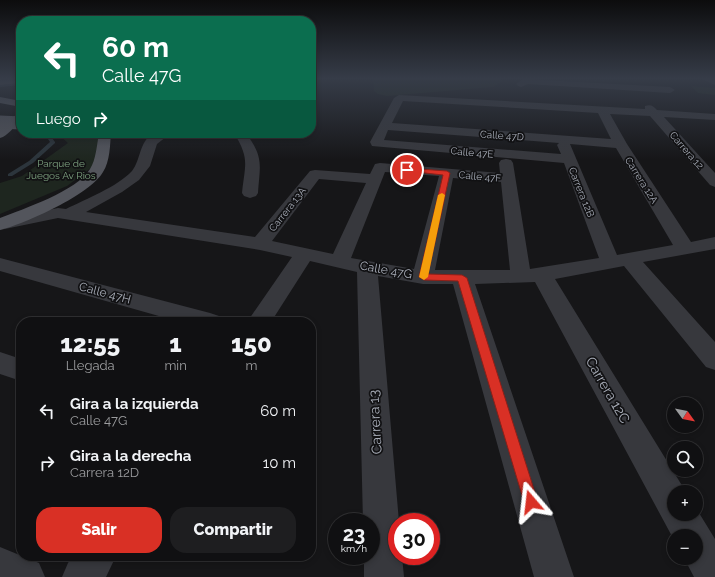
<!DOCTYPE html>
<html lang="es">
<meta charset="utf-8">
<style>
body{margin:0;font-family:Raleway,sans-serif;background:#1e1e20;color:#f1f3f6;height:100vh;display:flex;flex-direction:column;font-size:15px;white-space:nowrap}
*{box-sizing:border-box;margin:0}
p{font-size:13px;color:#9c9d9f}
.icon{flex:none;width:22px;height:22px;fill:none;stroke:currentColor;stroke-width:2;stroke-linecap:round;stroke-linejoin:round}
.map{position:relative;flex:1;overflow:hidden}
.sheet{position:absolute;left:16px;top:317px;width:300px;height:244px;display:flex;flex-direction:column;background:#101012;border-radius:16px;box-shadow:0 2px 6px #0003,0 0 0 1px #303032}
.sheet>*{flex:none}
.banner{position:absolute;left:16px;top:16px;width:300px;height:122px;border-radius:16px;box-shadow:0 2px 6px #0003,0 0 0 1px #303032;background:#0b6e4f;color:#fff;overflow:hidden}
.needle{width:26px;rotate:123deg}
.tools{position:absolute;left:667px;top:397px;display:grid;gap:8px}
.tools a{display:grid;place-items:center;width:36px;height:36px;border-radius:50%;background:#101012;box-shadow:0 2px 6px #0003,0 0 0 1px #303032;font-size:20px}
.speed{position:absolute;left:328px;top:513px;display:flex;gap:8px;font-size:20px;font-weight:700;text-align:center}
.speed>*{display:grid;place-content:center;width:52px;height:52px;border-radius:50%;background:#101012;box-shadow:0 2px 6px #0003,0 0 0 1px #303032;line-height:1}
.speed small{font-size:10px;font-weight:400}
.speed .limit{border:6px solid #d22;background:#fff;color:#111}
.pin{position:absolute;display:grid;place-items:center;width:34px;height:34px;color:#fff;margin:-17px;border:2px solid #fff;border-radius:50%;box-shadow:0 1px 4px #0007}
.me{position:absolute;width:44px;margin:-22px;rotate:343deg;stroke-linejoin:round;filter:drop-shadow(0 0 3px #0008)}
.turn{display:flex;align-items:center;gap:14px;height:84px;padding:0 20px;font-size:18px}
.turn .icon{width:52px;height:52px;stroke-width:2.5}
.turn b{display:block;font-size:28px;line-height:34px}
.then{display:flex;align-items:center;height:38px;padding:0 20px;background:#0003;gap:8px;font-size:15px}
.eta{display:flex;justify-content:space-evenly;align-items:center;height:68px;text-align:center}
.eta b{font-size:24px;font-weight:800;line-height:28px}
.primary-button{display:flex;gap:8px;margin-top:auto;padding:8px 20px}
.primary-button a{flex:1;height:46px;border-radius:16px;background:#d93025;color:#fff;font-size:16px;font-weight:800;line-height:46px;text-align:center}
.primary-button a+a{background:#1e1e20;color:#f1f3f6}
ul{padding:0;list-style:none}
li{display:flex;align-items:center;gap:12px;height:52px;padding:0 20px}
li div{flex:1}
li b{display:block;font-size:15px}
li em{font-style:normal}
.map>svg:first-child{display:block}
</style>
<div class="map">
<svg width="715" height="577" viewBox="0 0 715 577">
<rect width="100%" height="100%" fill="#161618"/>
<g fill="#1e261f">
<path d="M373 79H501L503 81 493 87 387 96 378 94 374 91Z"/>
<path d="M691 86 715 88V95L698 93Z"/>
<path d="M57 133H100L96 164 67 186 0 214V183L22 176 68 143Z"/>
</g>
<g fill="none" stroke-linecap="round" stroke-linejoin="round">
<g fill="#2c353c" fill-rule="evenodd">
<path d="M21 83V85L0 87V85Z"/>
<path d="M44 133H48L55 142V143L33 163 12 176H8V174L29 161 50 142Z"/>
</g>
<g fill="#37383d" fill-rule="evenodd">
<path d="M523 79 670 87 675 90 670 93 528 84 521 87 518 86 516 84Z"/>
<path d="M702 79H715V85Z"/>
<path d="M399 95 645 109V106C651 104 653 106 657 110L715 114V120L664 117 715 173V187L710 185 650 116 610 114 627 144 691 242 715 237V249L643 262 715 342V370L706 367 624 266 555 279 686 492H674V514H696V508L715 539V577H694L684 558H696V536H674V540L535 282 475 284 574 577H534L453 284H423L378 276 399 522H397V556H402L404 577H364V556H371V522H363L357 272 310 261 271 322H247L292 257 260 250 58 218 0 230V220L58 208 66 209C86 199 117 187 132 171 141 160 139 141 153 134 158 131 166 133 171 133L157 144 150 166 139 180 122 192 86 212 255 237 310 171 315 170 370 174 375 164 380 163 500 173 499 163 501 160 506 159 511 160 513 163 530 269 599 258 564 163 372 146 370 142 394 98ZM403 101 598 113 611 139 392 123ZM388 130 559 143 557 145 561 154 384 140ZM570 144 616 148 673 245 617 255ZM385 172 439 176 414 269 351 258ZM453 178 501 182 510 270H435ZM319 179 366 183 333 254 272 241Z"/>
<path d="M234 133H246C264 158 260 164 258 193L256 196 250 198 244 196 242 193C245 164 250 159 234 133Z"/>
<path d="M0 258 210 313 219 316 222 322H180L0 271Z"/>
<path d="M0 352 21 359V381L0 374Z"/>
<path d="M0 547 39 563 45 577H0Z"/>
<path d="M73 556H116L106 577H62L68 563Z"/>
</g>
<g fill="#53555c" fill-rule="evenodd">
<path d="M0 79H21V83L0 85Z"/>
<path d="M0 97 21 101V107L0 103Z"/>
<path d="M21 113V121C14 126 8 136 0 138V127L6 120Z"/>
<path d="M99 133H111C110 145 110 161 103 172 91 194 25 224 0 230V218C23 209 77 191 90 169 96 160 97 144 99 133Z"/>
</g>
<path stroke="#53555c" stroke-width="13" d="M0 122 21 123"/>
</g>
<linearGradient id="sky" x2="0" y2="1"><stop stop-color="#0c0c0d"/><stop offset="0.49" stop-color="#363c48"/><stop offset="1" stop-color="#363c48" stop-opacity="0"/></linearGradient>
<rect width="715" height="160" fill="url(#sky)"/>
<path fill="#d93025" stroke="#8d1f18" d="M405 168 447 171 450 173 428 274 462 275 467 278 538 502 536 507 531 510 526 507 524 502 458 281 424 280 419 277 443 175 407 171 404 170Z"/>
<path fill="#f59e0b" d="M442 193 445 195 428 277 424 280 419 277 438 195Z"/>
<g text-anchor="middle" stroke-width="3.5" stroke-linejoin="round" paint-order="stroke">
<g font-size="10" fill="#a8adb8" stroke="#111113">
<text transform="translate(502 135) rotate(4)" y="4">Calle 47D</text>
<text transform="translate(687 150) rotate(49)" y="4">Carrera 12</text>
<text transform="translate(472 152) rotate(5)" y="4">Calle 47E</text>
<text transform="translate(480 176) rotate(5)" y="4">Calle 47F</text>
<text transform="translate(642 180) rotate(58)" y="4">Carrera 12A</text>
<text transform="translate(582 192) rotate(68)" y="4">Carrera 12B</text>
<text transform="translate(287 209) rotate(-52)" y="4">Carrera 13A</text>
</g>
<g font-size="10" fill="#7fa381" stroke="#111113">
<text x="61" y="167">Parque de<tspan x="61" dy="12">Juegos Av Rios</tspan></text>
</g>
<g font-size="12" fill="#a8adb8" stroke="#111113">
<text transform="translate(386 270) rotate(10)" y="4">Calle 47G</text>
<text transform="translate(105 293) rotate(15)" y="4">Calle 47H</text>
</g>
<g font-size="14" fill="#a8adb8" stroke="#111113">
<text transform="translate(608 390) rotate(60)" y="5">Carrera 12C</text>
<text transform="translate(375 422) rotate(-93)" y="5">Carrera 13</text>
</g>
</g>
</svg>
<div class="tools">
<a><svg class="needle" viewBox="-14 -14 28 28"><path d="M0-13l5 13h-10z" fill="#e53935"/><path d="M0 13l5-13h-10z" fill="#9c9d9f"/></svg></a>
<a><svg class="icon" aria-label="search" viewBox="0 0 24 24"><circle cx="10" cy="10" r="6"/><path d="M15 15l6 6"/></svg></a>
<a>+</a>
<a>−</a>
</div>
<div class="speed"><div>23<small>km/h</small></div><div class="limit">30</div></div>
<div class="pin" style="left:407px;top:170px;background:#d93025"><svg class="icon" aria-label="arrive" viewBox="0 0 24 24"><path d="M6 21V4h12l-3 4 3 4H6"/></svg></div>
<svg class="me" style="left:531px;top:502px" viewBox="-20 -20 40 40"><path d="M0-17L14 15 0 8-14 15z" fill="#d93025" stroke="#fff" stroke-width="4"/></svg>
<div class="banner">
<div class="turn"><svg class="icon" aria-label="left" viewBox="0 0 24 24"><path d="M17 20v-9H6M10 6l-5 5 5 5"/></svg><div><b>60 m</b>Calle 47G</div></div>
<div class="then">Luego<svg class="icon" aria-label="right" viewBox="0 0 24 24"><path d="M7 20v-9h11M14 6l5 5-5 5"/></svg></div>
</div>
<section class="sheet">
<div class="eta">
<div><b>12:55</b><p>Llegada</p></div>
<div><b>1</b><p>min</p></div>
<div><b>150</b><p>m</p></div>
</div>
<ul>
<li><svg class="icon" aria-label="left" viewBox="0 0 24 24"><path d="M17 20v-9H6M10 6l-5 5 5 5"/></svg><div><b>Gira a la izquierda</b><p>Calle 47G</p></div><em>60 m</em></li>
<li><svg class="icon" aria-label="right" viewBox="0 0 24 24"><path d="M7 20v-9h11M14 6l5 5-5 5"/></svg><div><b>Gira a la derecha</b><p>Carrera 12D</p></div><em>10 m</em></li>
</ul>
<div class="primary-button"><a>Salir</a><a>Compartir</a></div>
</section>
</div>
